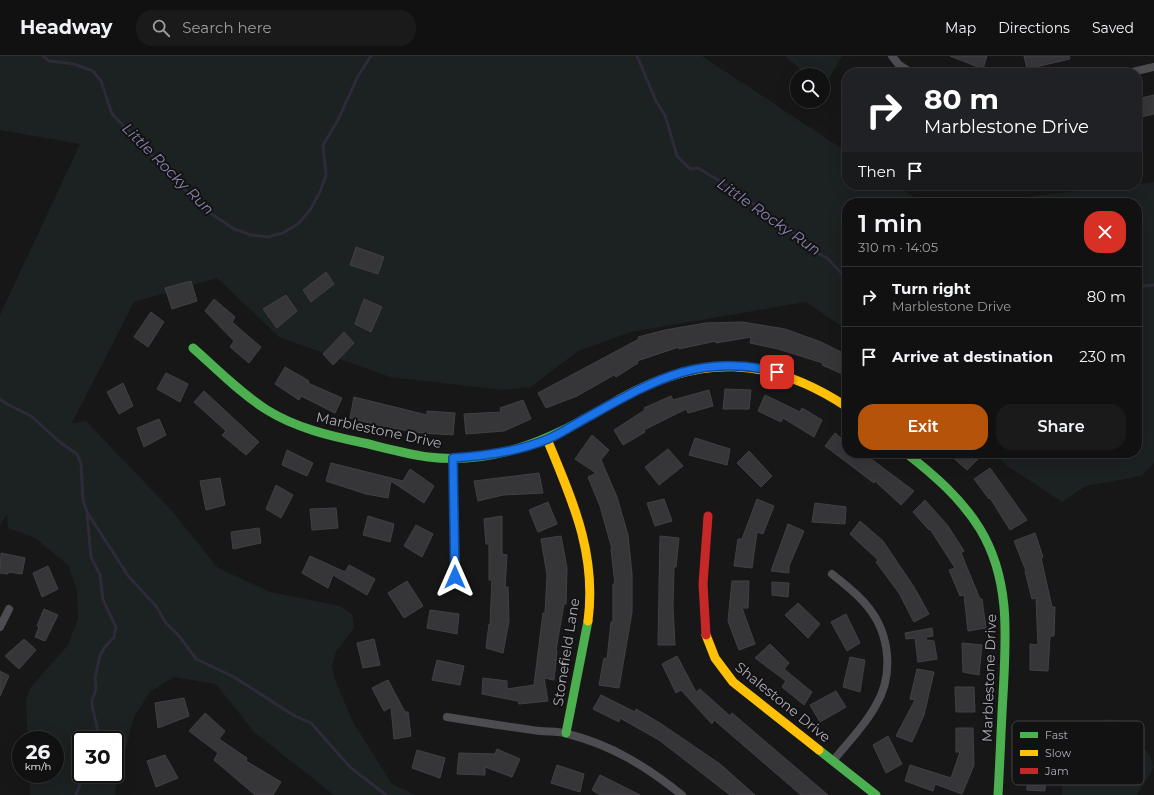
<!DOCTYPE html>
<meta charset="utf-8">
<style>
body{margin:0;font-family:Montserrat,sans-serif;background:#1b1a1b;color:#f1f3f6;height:100vh;display:flex;flex-direction:column;font-size:15px;white-space:nowrap}
*{box-sizing:border-box;margin:0}
p{font-size:13px;color:#9c9d9f}
.icon{flex:none;width:22px;height:22px;fill:none;stroke:currentColor;stroke-width:2;stroke-linecap:round;stroke-linejoin:round}
.map{position:relative;flex:1;overflow:hidden}
.drawer{position:absolute;left:842px;top:142px;width:300px;height:260px;display:flex;flex-direction:column;background:#121112;border-radius:16px;box-shadow:0 4px 16px #0002,0 0 0 1px #313132}
.drawer>*{flex:none}
.guide{position:absolute;left:842px;top:12px;width:300px;height:122px;border-radius:16px;box-shadow:0 4px 16px #0002,0 0 0 1px #313132;background:#202124;color:#fff;overflow:hidden}
.controls{position:absolute;left:790px;top:12px;display:grid;gap:8px}
.controls a{display:grid;place-items:center;width:40px;height:40px;border-radius:50%;background:#121112;box-shadow:0 4px 16px #0002,0 0 0 1px #313132;font-size:20px}
.speed{position:absolute;left:12px;top:675px;display:flex;gap:8px;font-size:20px;font-weight:700;text-align:center}
.speed>*{display:grid;place-content:center;width:52px;height:52px;border-radius:50%;background:#121112;box-shadow:0 4px 16px #0002,0 0 0 1px #313132;line-height:1}
.speed small{font-size:10px;font-weight:400}
.speed .limit{border:2px solid #111;border-radius:6px;background:#fff;color:#111}
.pin{position:absolute;display:grid;place-items:center;width:34px;height:34px;color:#fff;margin:-17px;border-radius:8px;box-shadow:0 2px 6px #0006}
.me{position:absolute;width:44px;margin:-22px;rotate:0deg;stroke-linejoin:round;filter:drop-shadow(0 0 3px #0008)}
.turn{display:flex;align-items:center;gap:14px;height:84px;padding:0 16px;font-size:18px}
.turn .icon{width:52px;height:52px;stroke-width:2.5}
.turn b{display:block;font-size:28px;line-height:34px}
.then{display:flex;align-items:center;height:38px;padding:0 16px;background:#0003;gap:8px;font-size:15px}
.round{display:grid;place-items:center;flex:none;width:42px;height:42px;border-radius:16px;background:#1b1a1b}
.head{display:flex;align-items:center;justify-content:space-between;height:68px;padding:0 16px}
h1{font-size:24px;font-weight:600;line-height:30px}
.primary-button{display:flex;gap:8px;margin-top:auto;padding:8px 16px}
.primary-button a{flex:1;height:46px;border-radius:16px;background:#b45309;color:#fff;font-size:16px;font-weight:600;line-height:46px;text-align:center}
.primary-button a+a{background:#1b1a1b;color:#f1f3f6}
ul{padding:0;list-style:none}
li{display:flex;align-items:center;gap:12px;height:60px;padding:0 16px;border-top:1px solid #313132}
li div{flex:1}
li b{display:block;font-size:15px}
li em{font-style:normal}
header{display:flex;align-items:center;gap:24px;box-sizing:border-box;height:56px;padding:0 20px;background:#121112;border-bottom:1px solid #313132}
header strong{font-size:19px}
nav{display:flex;gap:22px;margin-inline-start:auto;font-size:14px}
.search{width:280px;height:36px;background:#1b1a1b;display:flex;align-items:center;gap:10px;box-sizing:border-box;padding:0 14px;border-radius:16px;color:#9c9d9f;font-size:15px}
.map>svg:first-child{display:block}
</style>
<header>
<strong>Headway</strong>
<div class="search"><svg class="icon" aria-label="search" viewBox="0 0 24 24"><circle cx="10" cy="10" r="6"/><path d="M15 15l6 6"/></svg>Search here</div>
<nav><a>Map</a><a>Directions</a><a>Saved</a></nav>
</header>
<div class="map">
<svg width="1154" height="739" viewBox="0 0 1154 739">
<rect width="100%" height="100%" fill="#181718"/>
<g fill="#1c2121" fill-rule="evenodd">
<path d="M0 0H702L847 96V129H896L923 147H847V274L806 246 631 276 578 295 531 331 503 334 390 321 279 281 217 222 134 246 72 367 86 365 172 455 218 512 270 536 340 550 352 558 354 572 336 596 332 610 335 624 353 666 392 728 416 739H334L254 676 216 628 174 621 150 636 134 661 115 734 116 739H30L29 718H55V684H28L26 644 31 631 68 589 78 563 77 535 68 509 35 482 8 472 7 459 0 469V259L80 88 0 74ZM81 684H115V718H81Z"/>
<path d="M785 0H842L823 33V19H807Z"/>
<path d="M1154 126V407L1141 420 1086 430 1062 446 1006 409 994 397H1137V147H977Z"/>
<path d="M1107 663 1121 665 1149 698 1154 711 1137 739H1062V725L1071 683Z"/>
</g>
<g fill="none" stroke-linecap="round" stroke-linejoin="round">
<g stroke="#2d2b38" stroke-width="3">
<path d="M43 0 49 5 74 8 93 15 101 25 112 58 203 152 234 173 251 179 268 181 283 177 299 167 310 154 320 136 326 119 323 89 338 64 358 20 371 0"/>
<path d="M637 0 656 45 665 59 677 100 690 113 698 112 744 140 766 159 788 171 816 196 827 202 847 223"/>
<path d="M1137 228 1143 230 1154 229"/>
<path d="M0 343 5 347 31 360 61 387 77 398 81 408 83 444 87 456 129 521 156 550 166 567 180 581 196 603 234 621 293 659 311 667 350 711 386 739"/>
<path d="M87 458 91 501 100 519 103 544 116 571 114 581 104 592 100 600 95 622 96 633 92 644V650L100 684"/>
<path d="M76 739 84 718"/>
</g>
</g>
<g fill="#363538" stroke="#424044">
<path d="M950 0H987L983 13Z"/>
<path d="M1024 0H1069L1070 3 1027 13Z"/>
<path d="M1154 39V58L1137 62V43Z"/>
<path d="M356 191 384 201 378 218 350 209Z"/>
<path d="M326 216 334 228 311 246 303 234Z"/>
<path d="M191 225 197 245 172 253 165 232Z"/>
<path d="M286 239 297 255 277 272 263 253Z"/>
<path d="M214 243 235 261 232 266 261 291 249 307 230 291 234 285 205 255Z"/>
<path d="M364 243 382 251 371 276 355 268Z"/>
<path d="M151 256 164 266 148 291 134 281Z"/>
<path d="M742 266 785 273 821 286 847 299V314L845 319 822 309 823 307 778 293 750 287 751 281 716 287V285L679 293V291L637 305 638 307 616 321 614 319 577 340 546 352 538 337 639 283 638 281 665 274 706 267Z"/>
<path d="M344 276 354 287 333 309 323 298Z"/>
<path d="M285 311 309 325 308 327 342 342 335 357 301 340 299 344 275 328Z"/>
<path d="M166 317 188 328 180 346 157 333Z"/>
<path d="M123 327 133 350 119 358 107 336Z"/>
<path d="M725 333 751 334 749 353H723Z"/>
<path d="M709 334 713 350 688 357 686 353 644 374 645 376 623 389 614 374 645 354 644 352 671 340 673 344Z"/>
<path d="M204 335 259 386 246 399 222 379 226 375 194 346Z"/>
<path d="M765 339 800 356 802 352 822 364 814 381 783 362 781 366 758 355Z"/>
<path d="M354 341 427 359V355L455 357 453 379 421 377 381 370 350 362Z"/>
<path d="M523 344 531 363 504 375 466 378 464 358 501 356 500 352Z"/>
<path d="M159 363 166 379 144 391 137 372Z"/>
<path d="M835 377 847 387V397H863L914 435 901 449 875 425 874 427 825 390Z"/>
<path d="M592 379 609 394 601 404 617 441 628 479 632 518V556L619 632 599 629 604 602 607 603 611 566H613V528H615L611 493H612L600 450 588 421 596 417 575 403Z"/>
<path d="M695 382 730 393 727 409 689 399Z"/>
<path d="M668 393 683 410 659 429 645 411Z"/>
<path d="M287 394 313 407 307 420 282 409Z"/>
<path d="M749 395 772 420 761 431 737 407Z"/>
<path d="M948 397H974L979 402 967 414Z"/>
<path d="M331 407 403 425 410 413 434 430 424 447 391 425 388 442 366 438 326 425Z"/>
<path d="M990 412 1027 464 1010 474 990 442 989 443 974 423Z"/>
<path d="M539 417 543 437 503 439 478 445 474 425Z"/>
<path d="M220 422 225 449 206 454 200 425Z"/>
<path d="M276 429 293 439 281 462 266 453Z"/>
<path d="M664 443 672 465 655 470 647 447Z"/>
<path d="M757 443 774 450 763 478 757 476 752 512 734 510 738 483H742Z"/>
<path d="M925 444 948 470 964 495 961 497 980 543H982L986 572 968 575 964 539 960 540 949 514 955 512 930 473 929 474 913 456Z"/>
<path d="M548 446 557 468 538 476 529 454Z"/>
<path d="M815 447 846 451 845 468 812 466Z"/>
<path d="M336 452 338 472 312 474 310 453Z"/>
<path d="M368 460 394 468 390 486 363 479Z"/>
<path d="M502 460V498L507 499 505 531H508L509 565 503 597 486 592 489 568 490 569 492 524H489V488H486L484 463Z"/>
<path d="M860 465 883 485 914 531 929 558 914 566 899 537 876 506 878 504 850 478Z"/>
<path d="M788 468 804 475 789 510V517L771 515Z"/>
<path d="M416 469 433 478 422 501 404 490Z"/>
<path d="M259 472 261 487 233 493 231 476Z"/>
<path d="M1035 477 1043 501 1041 502 1052 551H1055L1054 580H1050L1048 615 1030 614V588L1038 589 1036 542 1032 543 1025 515H1026L1014 485Z"/>
<path d="M561 480 567 512 566 548H564L556 594 557 595 554 624 544 622 548 645 519 648 518 645 482 638 483 622 507 625V633L534 629 543 557H545L547 519 541 483Z"/>
<path d="M660 480 679 482 676 511H674L673 550 675 589H658Z"/>
<path d="M1 497 25 502 22 518 8 516V518L0 517Z"/>
<path d="M310 500 345 516 349 509 375 523 367 539 333 519 328 532 302 517Z"/>
<path d="M48 510 58 533 42 541 33 517Z"/>
<path d="M407 525 423 550 404 562 388 537Z"/>
<path d="M732 525H749L748 552H742L755 588 739 594 728 565Z"/>
<path d="M772 526 789 527 788 541 772 539Z"/>
<path d="M798 547 820 568 808 582 785 559Z"/>
<path d="M44 553 58 559 45 585 35 581 39 571 37 570Z"/>
<path d="M430 554 459 558 457 578 427 572Z"/>
<path d="M846 558 860 587 847 595 831 566Z"/>
<path d="M932 572 933 580 926 581V584L934 585 937 603 918 606 915 582 906 583 905 577Z"/>
<path d="M24 583 36 594 19 613 5 600Z"/>
<path d="M374 583 380 609 363 612 357 587Z"/>
<path d="M962 587 982 589 979 619 963 616Z"/>
<path d="M770 588 789 607 784 613 812 636 804 649 782 631 786 625 755 602Z"/>
<path d="M677 600 696 636 700 633 730 660 732 657 828 739H801L714 664 712 668 681 634 676 637 662 608Z"/>
<path d="M850 601 865 604 860 636 843 631Z"/>
<path d="M437 604 464 610 460 629 432 624Z"/>
<path d="M917 613 934 616 924 659 912 686 896 680 915 644 910 643Z"/>
<path d="M0 615 9 620 0 640Z"/>
<path d="M388 624 405 656H408L411 680 394 683 391 651 384 655 372 632Z"/>
<path d="M955 631H974L975 656H956Z"/>
<path d="M836 635 846 651 820 666 810 649Z"/>
<path d="M601 639 635 656 636 653 660 667 720 708 755 739H730L659 684 620 662 619 666 593 653Z"/>
<path d="M184 642 189 660 158 672 155 647Z"/>
<path d="M205 657 225 675 219 683 247 702 246 705 281 726 273 739H255L214 704 218 697 189 675Z"/>
<path d="M956 672H973L974 709 962 738 935 728 933 735 905 725 910 709 951 722 960 696H956Z"/>
<path d="M1025 675 1043 677 1042 712H1046L1045 735 1027 734V700H1024Z"/>
<path d="M888 680 902 708 886 717 873 689Z"/>
<path d="M497 693 520 703 512 721 485 711V719L457 718 459 697 495 698Z"/>
<path d="M417 694 445 702 440 722 412 712Z"/>
<path d="M165 699 178 722 156 731 147 705Z"/>
<path d="M557 709 584 718 580 736 551 727Z"/>
<path d="M600 719 640 739H600L592 734Z"/>
</g>
<g fill="none" stroke-linecap="round" stroke-linejoin="round">
<g stroke="#4d4c50" stroke-width="8">
<path d="M892 0 899 9 912 17"/>
<path d="M1128 17 1154 11"/>
<path d="M453 402 455 521"/>
<path d="M832 518C844 528 858 538 868 551 890 578 894 619 876 649 865 670 847 687 833 705"/>
<path d="M0 571 9 553"/>
<path d="M447 661C478 666 509 671 540 675 549 676 559 675 568 678 612 689 647 711 682 739"/>
</g>
<g stroke="#4caf50" stroke-width="9">
<path d="M193 292C217 313 240 337 267 354 296 372 330 380 364 387 385 392 407 398 428 401 500 410 559 379 618 344"/>
<path d="M906 397C934 419 961 442 980 473 1011 524 1006 582 1003 639 1001 672 1000 706 998 739"/>
<path d="M566 677 588 565"/>
<path d="M819 694 876 739"/>
</g>
<g stroke="#ffc107" stroke-width="9">
<path d="M618 344C699 297 770 300 847 351"/>
<path d="M547 383C572 444 597 497 588 565"/>
<path d="M706 579 715 602 733 626 819 694"/>
</g>
<path stroke="#c62828" stroke-width="9" d="M706 579 703 528 708 460"/>
</g>
<g fill="none" stroke-linecap="round" stroke-linejoin="round">
<defs>
<path id="route" d="M455 521 453 402C485 400 520 395 548 383 562 377 575 368 588 361 653 325 700 296 777 316"/>
</defs>
<use href="#route" stroke="#114b97" stroke-width="10"/>
<use href="#route" stroke="#1a73e8" stroke-width="7"/>
</g>
<g text-anchor="middle" stroke-width="4" stroke-linejoin="round" paint-order="stroke">
<g font-size="14" fill="#afaab7" stroke="#131213">
<text transform="translate(379 374) rotate(12)" y="5">Marblestone Drive</text>
<text transform="translate(566 596) rotate(-81)" y="5">Stonefield Lane</text>
<text transform="translate(989 622) rotate(-88)" y="5">Marblestone Drive</text>
<text transform="translate(783 646) rotate(39)" y="5">Shalestone Drive</text>
</g>
<g font-size="15" font-style="italic" fill="#8983b0" stroke="#131213">
<text transform="translate(168 113) rotate(45)" y="5">Little Rocky Run</text>
<text transform="translate(769 161) rotate(35)" y="5">Little Rocky Run</text>
</g>
</g>
<rect x="1012" y="665" width="132" height="64" rx="6" fill="#131213" stroke="#424044" stroke-width="1"/>
<rect x="1020" y="676" width="18" height="6" fill="#4caf50"/>
<rect x="1020" y="694" width="18" height="6" fill="#ffc107"/>
<rect x="1020" y="712" width="18" height="6" fill="#c62828"/>
<g font-size="11" fill="#afaab7">
<text x="1045" y="683">Fast</text>
<text x="1045" y="701">Slow</text>
<text x="1045" y="719">Jam</text>
</g>
</svg>
<div class="controls">
<a><svg class="icon" aria-label="search" viewBox="0 0 24 24"><circle cx="10" cy="10" r="6"/><path d="M15 15l6 6"/></svg></a>
</div>
<div class="speed"><div>26<small>km/h</small></div><div class="limit">30</div></div>
<div class="pin" style="left:777px;top:316px;background:#d93025"><svg class="icon" aria-label="arrive" viewBox="0 0 24 24"><path d="M6 21V4h12l-3 4 3 4H6"/></svg></div>
<svg class="me" style="left:455px;top:521px" viewBox="-20 -20 40 40"><path d="M0-17L14 15 0 8-14 15z" fill="#1a73e8" stroke="#fff" stroke-width="4"/></svg>
<div class="guide">
<div class="turn"><svg class="icon" aria-label="right" viewBox="0 0 24 24"><path d="M7 20v-9h11M14 6l5 5-5 5"/></svg><div><b>80 m</b>Marblestone Drive</div></div>
<div class="then">Then<svg class="icon" aria-label="arrive" viewBox="0 0 24 24"><path d="M6 21V4h12l-3 4 3 4H6"/></svg></div>
</div>
<section class="drawer">
<div class="head"><div><h1>1 min</h1><p>310 m · 14:05</p></div><a class="round" style="background:#d93025;color:#fff"><svg class="icon" aria-label="close" viewBox="0 0 24 24"><path d="M6 6l12 12M18 6L6 18"/></svg></a></div>
<ul>
<li><svg class="icon" aria-label="right" viewBox="0 0 24 24"><path d="M7 20v-9h11M14 6l5 5-5 5"/></svg><div><b>Turn right</b><p>Marblestone Drive</p></div><em>80 m</em></li>
<li><svg class="icon" aria-label="arrive" viewBox="0 0 24 24"><path d="M6 21V4h12l-3 4 3 4H6"/></svg><div><b>Arrive at destination</b></div><em>230 m</em></li>
</ul>
<div class="primary-button"><a>Exit</a><a>Share</a></div>
</section>
</div>
